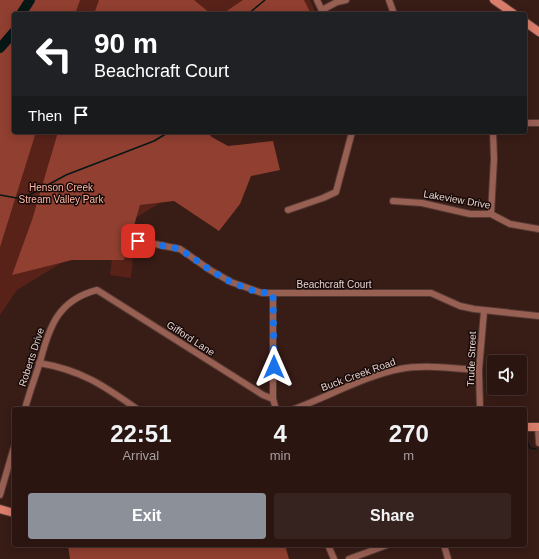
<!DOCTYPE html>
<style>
body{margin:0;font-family:Helvetica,sans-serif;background:#36221e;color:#f1f3f6;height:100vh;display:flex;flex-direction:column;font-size:15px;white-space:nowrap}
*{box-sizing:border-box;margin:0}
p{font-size:13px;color:#a59f9f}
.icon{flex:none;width:22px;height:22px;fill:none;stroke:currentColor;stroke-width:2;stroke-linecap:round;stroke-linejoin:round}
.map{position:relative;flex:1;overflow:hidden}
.drawer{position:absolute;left:12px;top:407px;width:515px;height:140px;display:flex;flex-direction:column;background:#2a1510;border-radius:4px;box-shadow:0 2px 10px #0003,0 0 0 1px #463430}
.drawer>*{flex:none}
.hud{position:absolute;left:12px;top:12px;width:515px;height:122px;border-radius:4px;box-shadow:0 2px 10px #0003,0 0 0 1px #463430;background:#202124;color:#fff;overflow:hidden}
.fabs{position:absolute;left:487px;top:355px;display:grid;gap:8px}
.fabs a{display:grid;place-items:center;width:40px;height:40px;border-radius:4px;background:#2a1510;box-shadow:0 2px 10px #0003,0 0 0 1px #463430;font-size:20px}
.pin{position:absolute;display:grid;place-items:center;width:34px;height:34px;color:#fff;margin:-17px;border-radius:8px;box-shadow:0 2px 6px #0006}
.me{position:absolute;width:44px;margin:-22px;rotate:0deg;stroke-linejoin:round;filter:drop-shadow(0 0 3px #0008)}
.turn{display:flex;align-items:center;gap:14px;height:84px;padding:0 16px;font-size:18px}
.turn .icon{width:52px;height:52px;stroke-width:2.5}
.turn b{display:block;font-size:28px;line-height:34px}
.then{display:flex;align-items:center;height:38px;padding:0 16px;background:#0003;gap:8px;font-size:15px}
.eta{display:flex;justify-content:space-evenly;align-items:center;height:68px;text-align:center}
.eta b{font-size:24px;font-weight:700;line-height:28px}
.button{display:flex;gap:8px;margin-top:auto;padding:8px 16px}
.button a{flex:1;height:46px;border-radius:4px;background:#8c9099;color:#fff;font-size:16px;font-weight:700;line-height:46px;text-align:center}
.button a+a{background:#36221e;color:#f1f3f6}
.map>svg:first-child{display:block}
</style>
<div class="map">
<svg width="539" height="559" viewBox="0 0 539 559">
<rect width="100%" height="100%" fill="#381c16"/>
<g fill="#582219">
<path d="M0 0H310L316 14H14V132H209L229 161 17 290 0 315Z"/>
<path d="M119 245 134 247 131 278 110 275 113 249Z"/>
</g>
<g fill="#903f30">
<path d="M0 0H80L75 14H14V132H36L0 247Z"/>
<path d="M99 0H194L211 14H94Z"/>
<path d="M243 0H304L311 14H222Z"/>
<path d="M58 132H211L210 136 228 146 273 141 280 170 251 176 240 204 219 231 174 201 140 205 124 260H72L12 275 32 220Z"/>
<path d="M68 545H116L131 548 160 545H285L289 559H70Z"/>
</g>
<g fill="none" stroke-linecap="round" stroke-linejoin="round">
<g stroke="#071715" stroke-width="1.5">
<path d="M248 14 265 0"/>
<path d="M0 195 22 199 66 175 154 141 169 132"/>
<path d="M525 434H527"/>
<path d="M525 436 530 448 536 449"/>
</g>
<g stroke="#071715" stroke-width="10">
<path d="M21 14 30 0"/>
<path d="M0 48 14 32"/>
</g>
<defs>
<g id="minor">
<path d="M317 0 323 13"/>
<path d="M389 0 394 14"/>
<path d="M322 10 337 2 346 0"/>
<path d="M525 123H539"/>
<path d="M393 201 422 203 470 214H491L510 224 539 229"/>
<path d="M288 210 323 198 336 192 352 132"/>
<path d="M491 214 494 159 493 132"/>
<path d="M139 241 180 249 210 270 231 282 262 293H431L460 306 474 309 539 316"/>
<path d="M273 294V399L276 409"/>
<path d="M39 363C81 370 103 385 137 409"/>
<path d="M25 409C29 393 35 378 40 362 49 327 58 300 97 290L263 395 273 399"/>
<path d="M294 409C327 397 367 375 400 369 425 364 454 369 479 370"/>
<path d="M480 409 479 370 484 311"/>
<path d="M538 427 539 443"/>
<path d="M0 495 14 447"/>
<path d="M328 545 334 559"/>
<path d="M444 545 448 559"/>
<path d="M349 559 387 545"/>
</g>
<g id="secondary">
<path d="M494 0 514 14"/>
<path d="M525 22 539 32"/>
<path d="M525 427H539"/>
<path d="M0 509 14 513"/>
</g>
</defs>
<use href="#minor" stroke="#543933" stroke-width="8"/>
<use href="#secondary" stroke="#543933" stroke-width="10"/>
<use href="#minor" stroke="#985f53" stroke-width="6"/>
<use href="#secondary" stroke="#da7e6c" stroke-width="8"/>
</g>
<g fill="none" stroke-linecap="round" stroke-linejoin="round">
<path stroke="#1a73e8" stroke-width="7" stroke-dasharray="0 12.6" d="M138 241 180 249 210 270 231 282 251 290 273 294 274 367"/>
</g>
<g text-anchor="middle" stroke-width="3" stroke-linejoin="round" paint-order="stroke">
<g font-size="10" fill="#fdb6a7" stroke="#170a08">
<text x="61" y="191">Henson Creek<tspan x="61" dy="12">Stream Valley Park</tspan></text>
</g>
<g font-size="10" fill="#e7d3ce" stroke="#170a08">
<text transform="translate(457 199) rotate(10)" y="4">Lakeview Drive</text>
<text x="334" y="288">Beachcraft Court</text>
<text transform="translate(191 338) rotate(33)" y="4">Gifford Lane</text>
<text transform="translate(31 357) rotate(-72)" y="4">Roberts Drive</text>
<text transform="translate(471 359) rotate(-88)" y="4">Trude Street</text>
<text transform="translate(358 374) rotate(-20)" y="4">Buck Creek Road</text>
</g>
</g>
</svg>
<div class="fabs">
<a><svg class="icon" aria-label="sound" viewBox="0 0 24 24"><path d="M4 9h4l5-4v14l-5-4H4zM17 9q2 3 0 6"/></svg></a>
</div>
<div class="pin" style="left:138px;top:241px;background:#d93025"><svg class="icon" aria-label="arrive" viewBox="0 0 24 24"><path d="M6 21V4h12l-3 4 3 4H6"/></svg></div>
<svg class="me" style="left:274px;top:367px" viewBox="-20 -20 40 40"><path d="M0-17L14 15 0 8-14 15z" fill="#1a73e8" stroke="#fff" stroke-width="4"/></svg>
<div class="hud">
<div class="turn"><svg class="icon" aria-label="left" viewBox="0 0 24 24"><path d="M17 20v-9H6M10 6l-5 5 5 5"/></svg><div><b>90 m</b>Beachcraft Court</div></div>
<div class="then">Then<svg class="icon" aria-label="arrive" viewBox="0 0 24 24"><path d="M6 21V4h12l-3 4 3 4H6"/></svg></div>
</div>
<section class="drawer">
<div class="eta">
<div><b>22:51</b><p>Arrival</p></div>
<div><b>4</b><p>min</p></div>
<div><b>270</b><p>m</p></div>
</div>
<div class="button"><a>Exit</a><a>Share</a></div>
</section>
</div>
